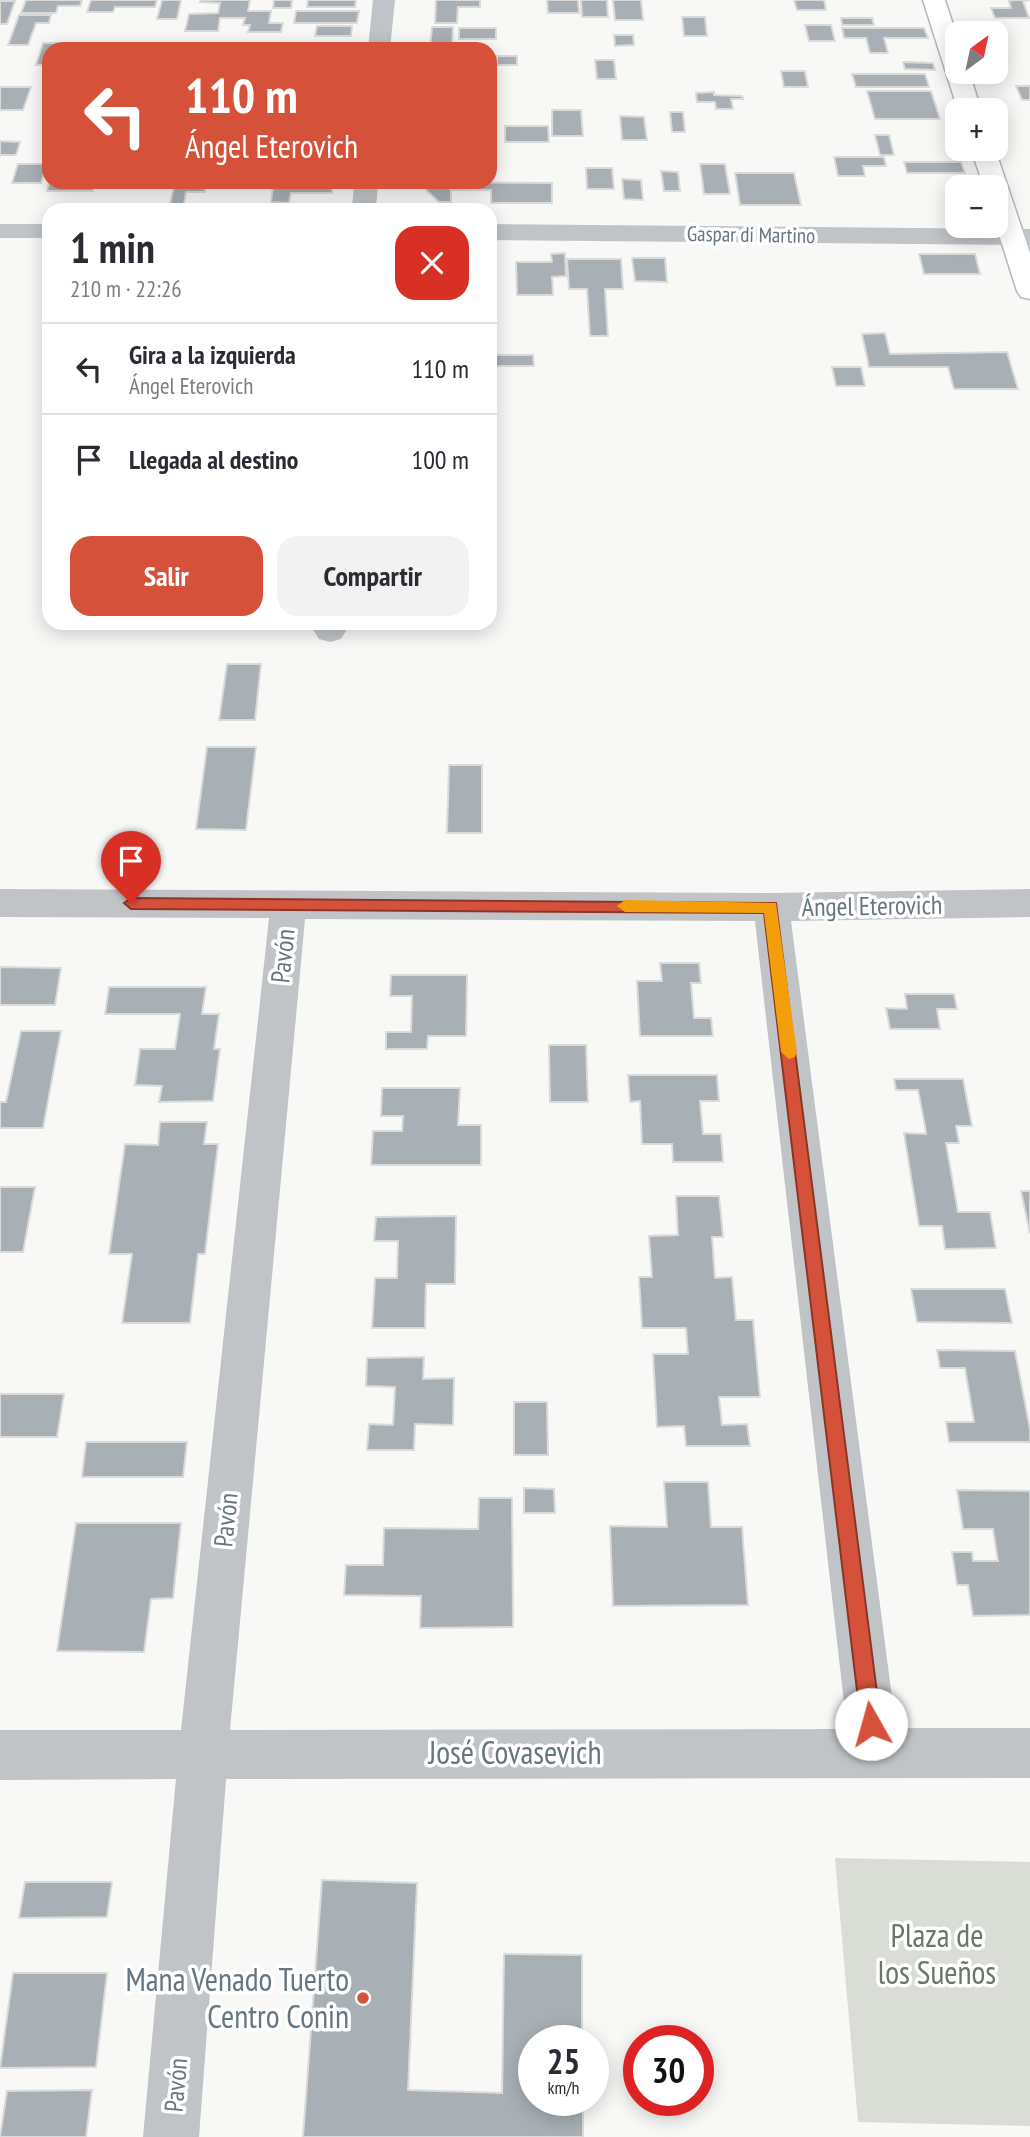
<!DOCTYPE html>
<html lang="es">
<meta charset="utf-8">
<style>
body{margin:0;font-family:"PT Sans Narrow",sans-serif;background:#f2f2f3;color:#2b2b33;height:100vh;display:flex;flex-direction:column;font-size:26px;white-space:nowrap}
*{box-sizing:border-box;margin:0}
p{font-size:23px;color:#7c7c81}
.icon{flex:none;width:38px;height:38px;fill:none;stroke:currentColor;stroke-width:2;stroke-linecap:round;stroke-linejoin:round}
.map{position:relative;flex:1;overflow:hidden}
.panel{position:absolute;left:42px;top:203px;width:455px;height:427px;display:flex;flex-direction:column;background:#fff;border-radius:21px;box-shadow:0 4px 18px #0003}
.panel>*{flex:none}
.guide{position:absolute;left:42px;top:42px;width:455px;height:147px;border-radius:21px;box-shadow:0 4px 18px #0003;background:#d65139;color:#fff;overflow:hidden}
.needle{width:46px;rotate:33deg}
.fabs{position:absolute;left:945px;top:21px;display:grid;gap:14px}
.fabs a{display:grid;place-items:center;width:63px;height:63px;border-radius:14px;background:#fff;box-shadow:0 4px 18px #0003;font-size:35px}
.speed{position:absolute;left:518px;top:2025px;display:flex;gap:14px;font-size:35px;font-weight:700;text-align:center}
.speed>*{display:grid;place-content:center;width:91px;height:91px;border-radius:50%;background:#fff;box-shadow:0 4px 18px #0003;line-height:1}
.speed small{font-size:18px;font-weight:400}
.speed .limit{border:10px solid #d22;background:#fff;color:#111}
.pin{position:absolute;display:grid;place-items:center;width:60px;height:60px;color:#fff;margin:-72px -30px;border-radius:50% 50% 50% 0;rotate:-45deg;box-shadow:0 0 7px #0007}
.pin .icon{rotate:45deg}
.me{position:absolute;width:77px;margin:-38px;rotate:353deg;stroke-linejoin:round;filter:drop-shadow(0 0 5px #0008)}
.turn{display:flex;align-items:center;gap:24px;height:147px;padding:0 28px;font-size:32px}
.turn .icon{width:91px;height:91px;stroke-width:2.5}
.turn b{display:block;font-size:49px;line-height:60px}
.round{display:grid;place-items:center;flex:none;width:74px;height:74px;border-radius:21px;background:#f2f2f3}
.summary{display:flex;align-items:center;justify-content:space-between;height:119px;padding:0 28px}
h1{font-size:42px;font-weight:800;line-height:52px}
.primary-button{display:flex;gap:14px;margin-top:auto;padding:14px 28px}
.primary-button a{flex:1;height:80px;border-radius:21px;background:#d65139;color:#fff;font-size:28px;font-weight:800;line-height:80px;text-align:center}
.primary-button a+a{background:#f2f2f3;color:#2b2b33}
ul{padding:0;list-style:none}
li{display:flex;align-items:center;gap:21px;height:91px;padding:0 28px;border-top:2px solid #e1e1e2}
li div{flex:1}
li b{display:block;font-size:26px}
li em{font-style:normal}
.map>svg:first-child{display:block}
</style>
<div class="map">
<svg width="1030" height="2137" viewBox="0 0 1030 2137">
<rect width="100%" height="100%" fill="#f8f8f6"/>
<path fill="#d9ddd6" d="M835 1858 1030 1862V2126L858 2122Z"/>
<g fill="#a8b0b5" stroke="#dadad8" stroke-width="2">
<path d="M26 0H82L80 6H58L56 13H21Z"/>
<path d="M91 0H157L155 7H115L113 12H87Z"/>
<path d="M162 0H181L177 19H157Z"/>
<path d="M201 0H250L248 11H271L269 23H283L281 32H248L250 25H243L245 18H220L218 31H185L189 14 218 13 220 3 200 2Z"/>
<path d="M274 0H292L291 8H273Z"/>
<path d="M308 0H356L355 7H307Z"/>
<path d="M436 0H480V7H458L457 23H435Z"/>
<path d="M547 0H578L579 13H548Z"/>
<path d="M581 0H607L608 17H582Z"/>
<path d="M613 0H641L643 20H615Z"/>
<path d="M794 0H824L826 10H797Z"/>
<path d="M1016 0H1030L1023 1 1029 18H995L991 8H1011L1009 1Z"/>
<path d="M0 1H15L7 24H0Z"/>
<path d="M296 11H359L357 23H294Z"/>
<path d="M19 15H51L49 23H36L28 45H8Z"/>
<path d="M682 17H705L707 36H684Z"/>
<path d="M841 18H872L874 25H842Z"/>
<path d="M805 25H831L835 41H809Z"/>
<path d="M317 26H352L351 36H315Z"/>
<path d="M432 27H453L452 49H430Z"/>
<rect x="459" y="28" width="37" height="11"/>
<path d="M842 28H924L928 38H884L888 53H870L866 38H844Z"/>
<path d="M614 35H633L634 45 615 46Z"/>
<path d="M43 43H85L83 49H49V65H36Z"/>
<path d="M287 43H354V49H286Z"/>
<rect x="497" y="56" width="20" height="9"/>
<path d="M595 60H614L616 79H597Z"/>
<path d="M903 62 933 63 935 70 905 69Z"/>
<path d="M781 71H805L808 87H784Z"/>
<path d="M852 74H925L929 87H856Z"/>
<path d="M1016 86H1030V100H1022Z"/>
<path d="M0 87H31L23 110H0Z"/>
<path d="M867 91H931L940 119H875Z"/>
<path d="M714 92V95L742 96 743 99H731L733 109H716L715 102H697L696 93Z"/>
<path d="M552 110H581L583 136H552Z"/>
<path d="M670 112H683L685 132H672Z"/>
<path d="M620 116 644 117 647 140H622Z"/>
<path d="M505 126H548L549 142H505Z"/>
<path d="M875 135H889L894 155H880Z"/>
<path d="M0 141 20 142 16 155H0Z"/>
<path d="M834 157H884L886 166H863L865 176H838Z"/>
<path d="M904 162H961L965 173H907Z"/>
<path d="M18 164H47L41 183H12Z"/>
<path d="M700 164H725L730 194H704Z"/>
<path d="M586 168H612L614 189H587Z"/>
<path d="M661 171 678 172 680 191H664Z"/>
<path d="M735 173H794L801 205H740Z"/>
<path d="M622 179 641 180 643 200 624 199Z"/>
<path d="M49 182H95L93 191H47Z"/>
<path d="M175 182H207L205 192H186L184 204H170Z"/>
<path d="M285 182H333L332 193H291L289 203 271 202 273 187H284Z"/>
<path d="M426 182 552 183V203H491V190H451V202H439L426 190Z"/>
<path d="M565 253 566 276 552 277 553 295H517L516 262H552L551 254Z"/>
<path d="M919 254H975L980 274H924Z"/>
<path d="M632 258H665L667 282 635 281Z"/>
<path d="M567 259H621L623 289H605L608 336H590L587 289H569Z"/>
<path d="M885 333 890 354 1007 352 1018 389H954L948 367H869L862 334Z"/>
<path d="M490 355H533L534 366H490Z"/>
<path d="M832 367H861L865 386H836Z"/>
<path d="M227 664H261L255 720H219Z"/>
<path d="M207 747H256L246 830 196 829Z"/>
<path d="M449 765H482V833H447Z"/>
<path d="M660 963H699L701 983H691L694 1018H711L713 1036H640L637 981H662Z"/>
<path d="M0 967 61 968 55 1005H0Z"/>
<path d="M391 975H467L466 1036H428L427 1049H386V1032H411L412 996H390Z"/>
<path d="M109 987H206L202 1014H219L214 1049H220L213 1101 159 1102 162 1086 135 1085 140 1049H175L180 1014H105Z"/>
<path d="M905 994H954L957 1009H937L940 1029H890L886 1008 907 1009Z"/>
<path d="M21 1031H61L43 1128H0V1102H6Z"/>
<path d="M549 1045H586L588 1102H550Z"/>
<path d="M628 1075H717L719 1101H700L703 1134H721L723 1162H673L672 1144H642L640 1101 630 1102Z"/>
<path d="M894 1079H963L972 1126H956L959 1143H946L958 1212H990L996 1248 945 1249 942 1226H919L904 1133 926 1134 925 1126 918 1090H896Z"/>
<path d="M382 1088H460L458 1125H481V1165H371L373 1131H402L403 1116H381Z"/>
<path d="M160 1122H207L204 1144H218L205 1254H198L190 1323H122L132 1254H109L125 1144 158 1145Z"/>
<path d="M0 1187H35L23 1252H0Z"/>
<path d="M1021 1191H1030V1234Z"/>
<path d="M676 1196H719L723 1237H712L715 1278 732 1277 736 1320H753L760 1397H719L722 1425 747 1424 750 1446H686L684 1426 657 1427 653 1354H688L686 1328H642L639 1277H652L649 1236 678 1235Z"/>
<path d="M456 1216 455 1284H426L425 1328H372L375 1278H397L398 1241H374L376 1217Z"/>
<path d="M911 1289H1005L1012 1323 917 1322Z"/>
<path d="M937 1350 1015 1351 1030 1429V1442H949L946 1422H974L965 1368H940Z"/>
<path d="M424 1357 423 1379 454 1378 453 1425 415 1424 414 1450H367L369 1424 393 1425 395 1387 366 1386 367 1358Z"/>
<path d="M0 1394H64L57 1437H0Z"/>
<path d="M514 1402H547L548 1455H514Z"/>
<path d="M86 1442H187L183 1477H82Z"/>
<path d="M664 1482H708L711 1527H742L748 1605 613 1606 610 1526 667 1527Z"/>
<path d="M524 1488 554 1489 555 1513H524Z"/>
<path d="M957 1490 1030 1491V1615L973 1616 968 1585H957L952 1552H972L973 1561H998L993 1529H963Z"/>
<path d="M479 1498H512L513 1627 420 1628 421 1596 344 1595 346 1565H383L384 1528 478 1529Z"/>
<path d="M76 1523H181L173 1598 151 1599 144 1652 57 1651Z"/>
<path d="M322 1880 417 1883 408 2090 502 2093 504 1954 582 1955V2040H534V2100H583V2137H303Z"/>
<path d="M25 1882H112L107 1917 19 1918Z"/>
<path d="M13 1973H107L96 2067 0 2068Z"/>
<path d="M92 2090 86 2137H0L7 2091Z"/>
</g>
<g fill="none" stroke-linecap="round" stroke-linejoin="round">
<defs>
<g id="secondary">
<path d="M923 0H945L957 37V72H969L981 110H958Z"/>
<path d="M971 149H995L1030 253V299L1021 297 1017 291 996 225V187H984Z"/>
</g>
</defs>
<use href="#secondary" stroke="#b2b8bc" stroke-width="3"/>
<g fill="#c0c4c7" fill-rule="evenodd">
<path d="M373 0H395L390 49H368Z"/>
<path d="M354 182H378L376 210H352Z"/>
<rect x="0" y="224" width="49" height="14"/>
<path d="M490 224 1030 229V245L490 240Z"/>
<path d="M314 623H346V631L341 639 330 642 319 639 314 631Z"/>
<path d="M0 889 771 893 1030 889V917L791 921 896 1728H1030V1778L226 1779 199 2137H143L176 1779 0 1780V1730H181L269 918 0 917ZM305 919 755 921 847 1729 230 1730Z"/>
</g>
<use href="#secondary" fill="#fff" fill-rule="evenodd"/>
</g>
<path fill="#d65139" stroke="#8b3525" stroke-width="2" d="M131 898 776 903 881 1724 878 1731 871 1734 864 1731 861 1724 764 913 131 909 124 903Z"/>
<path fill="#f59e0b" d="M625 900 776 903 797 1052 795 1057 789 1059 781 1052 764 913 625 912 617 906Z"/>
<circle fill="#d65139" stroke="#fff" stroke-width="2.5" cx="363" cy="1998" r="7"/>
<g text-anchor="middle" stroke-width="7" stroke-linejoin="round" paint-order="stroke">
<g font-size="21" fill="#66767f" stroke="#fff">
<text transform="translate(751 235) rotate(1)" y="7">Gaspar di Martino</text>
</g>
<g font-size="26" fill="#66767f" stroke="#fff">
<text transform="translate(872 906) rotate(-1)" y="9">Ángel Eterovich</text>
<text transform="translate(283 956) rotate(-84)" y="9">Pavón</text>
<text transform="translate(226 1520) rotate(-84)" y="9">Pavón</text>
<text transform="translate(176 2085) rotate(-85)" y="9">Pavón</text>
</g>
<g font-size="32" fill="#66767f" stroke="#fff">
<text x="515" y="1764">José Covasevich</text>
</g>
<g font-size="32" fill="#697764" stroke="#fff">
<text x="937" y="1947">Plaza de<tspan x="937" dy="37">los Sueños</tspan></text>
</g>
<g font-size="32" fill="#66767f" stroke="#fff" text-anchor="end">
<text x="349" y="1991">Mana Venado Tuerto<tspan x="349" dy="37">Centro Conin</tspan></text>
</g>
</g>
</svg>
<div class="fabs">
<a><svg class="needle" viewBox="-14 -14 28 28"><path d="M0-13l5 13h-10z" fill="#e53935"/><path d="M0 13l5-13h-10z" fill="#7c7c81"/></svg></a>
<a>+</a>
<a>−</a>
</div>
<div class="speed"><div>25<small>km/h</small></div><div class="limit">30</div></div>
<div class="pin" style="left:131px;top:903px;background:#d93025"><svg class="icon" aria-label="arrive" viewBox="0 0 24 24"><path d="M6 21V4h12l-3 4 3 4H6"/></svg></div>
<svg class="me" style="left:871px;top:1724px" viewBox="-20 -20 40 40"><circle r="19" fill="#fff"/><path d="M0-13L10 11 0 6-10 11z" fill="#d65139"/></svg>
<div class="guide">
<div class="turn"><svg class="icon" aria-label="left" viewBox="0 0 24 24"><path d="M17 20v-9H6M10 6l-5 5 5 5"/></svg><div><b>110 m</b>Ángel Eterovich</div></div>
</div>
<section class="panel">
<div class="summary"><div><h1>1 min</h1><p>210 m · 22:26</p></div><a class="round" style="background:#d93025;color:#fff"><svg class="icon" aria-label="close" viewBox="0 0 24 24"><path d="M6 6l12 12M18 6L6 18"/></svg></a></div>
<ul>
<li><svg class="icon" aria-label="left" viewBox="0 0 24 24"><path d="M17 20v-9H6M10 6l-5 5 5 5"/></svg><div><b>Gira a la izquierda</b><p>Ángel Eterovich</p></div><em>110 m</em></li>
<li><svg class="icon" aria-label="arrive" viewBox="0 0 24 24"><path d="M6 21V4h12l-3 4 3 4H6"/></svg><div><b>Llegada al destino</b></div><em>100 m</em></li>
</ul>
<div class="primary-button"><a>Salir</a><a>Compartir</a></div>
</section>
</div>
